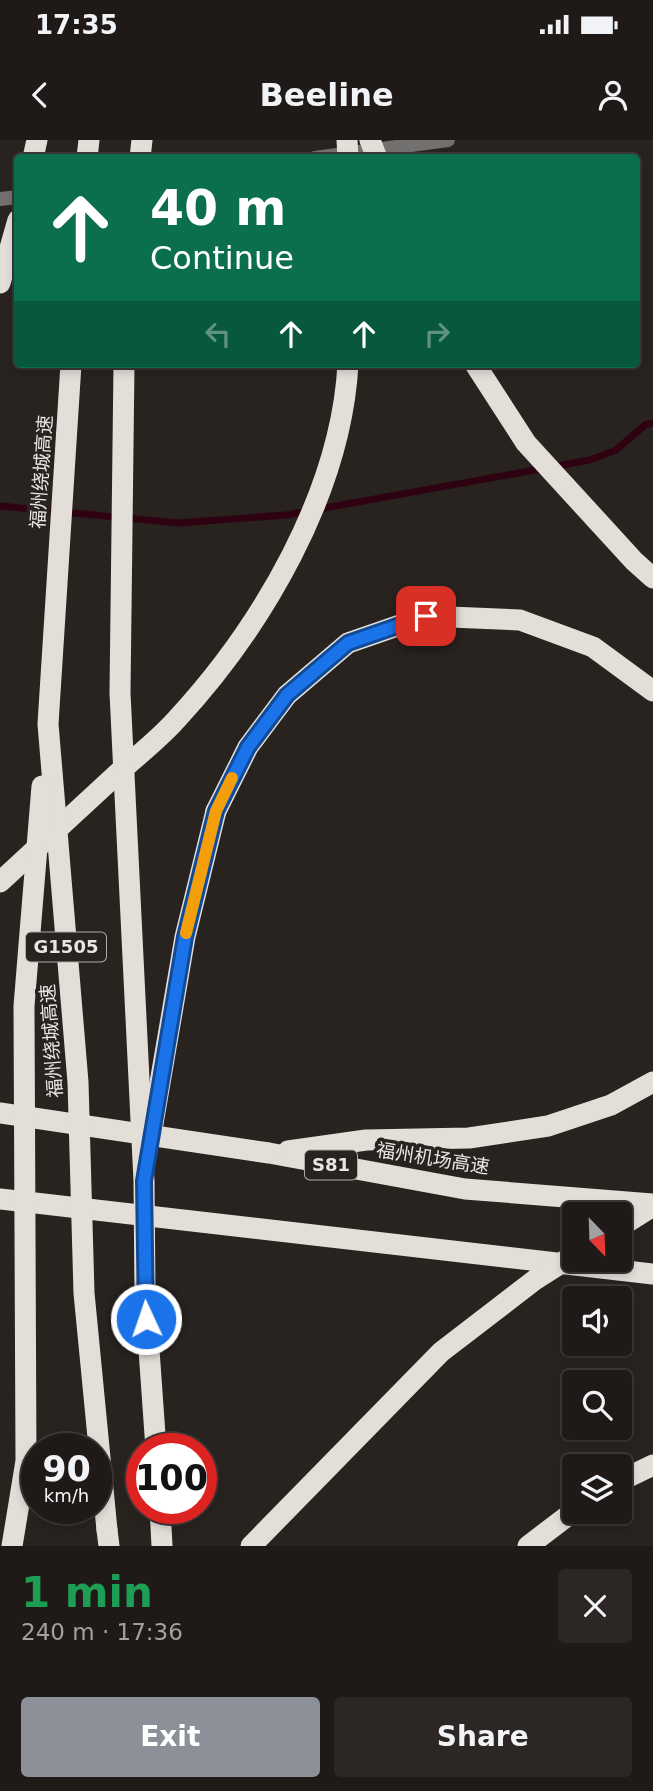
<!DOCTYPE html>
<meta charset="utf-8">
<style>
body{margin:0;font-family:"DejaVu Sans","Noto Sans SC",sans-serif;background:#2c2725;color:#f1f3f6;height:100vh;display:flex;flex-direction:column;font-size:26px;white-space:nowrap}
*{box-sizing:border-box;margin:0}
p{font-size:23px;color:#a1a1a2}
.icon{flex:none;width:38px;height:38px;fill:none;stroke:currentColor;stroke-width:2;stroke-linecap:round;stroke-linejoin:round}
.map{position:relative;height:1406px;overflow:hidden}
.drawer{display:flex;flex-direction:column;background:#1f1a18;flex:1}
.drawer>*{flex:none}
.guide{position:absolute;left:14px;top:14px;width:626px;height:214px;border-radius:7px;box-shadow:0 4px 10px #0003,0 0 0 2px #3c3837;background:#0b6e4f;color:#fff;overflow:hidden}
.needle{width:46px;rotate:157deg}
.tools{position:absolute;left:562px;top:1062px;display:grid;gap:14px}
.tools a{display:grid;place-items:center;width:70px;height:70px;border-radius:7px;background:#1f1a18;box-shadow:0 4px 10px #0003,0 0 0 2px #3c3837;font-size:35px}
.speed{position:absolute;left:21px;top:1293px;display:flex;gap:14px;font-size:35px;font-weight:700;text-align:center}
.speed>*{display:grid;place-content:center;width:91px;height:91px;border-radius:50%;background:#1f1a18;box-shadow:0 4px 10px #0003,0 0 0 2px #3c3837;line-height:1}
.speed small{font-size:18px;font-weight:400}
.speed .limit{border:10px solid #d22;background:#fff;color:#111}
.pin{position:absolute;display:grid;place-items:center;width:60px;height:60px;color:#fff;margin:-30px;border-radius:14px;box-shadow:0 4px 10px #0006}
.me{position:absolute;width:77px;margin:-38px;rotate:357deg;stroke-linejoin:round;filter:drop-shadow(0 0 5px #0008)}
.turn{display:flex;align-items:center;gap:24px;height:147px;padding:0 21px;font-size:32px}
.turn .icon{width:91px;height:91px;stroke-width:2.5}
.turn b{display:block;font-size:49px;line-height:60px}
.lanes{display:flex;align-items:center;height:66px;padding:0 21px;background:#0003;justify-content:center;gap:35px;direction:ltr}
.lanes .off{opacity:.35}
.round{display:grid;place-items:center;flex:none;width:74px;height:74px;border-radius:7px;background:#2c2725}
.overview{display:flex;align-items:center;justify-content:space-between;height:119px;padding:0 21px}
h1{font-size:42px;font-weight:700;line-height:52px;color:#1e9e55}
.button{display:flex;gap:14px;margin-top:auto;padding:14px 21px}
.button a{flex:1;height:80px;border-radius:7px;background:#8c9099;color:#fff;font-size:28px;font-weight:700;line-height:80px;text-align:center}
.button a+a{background:#2c2725;color:#f1f3f6}
.status{display:flex;justify-content:space-between;align-items:center;height:49px;padding:0 35px;background:#1f1a18;direction:ltr}
.status svg{height:19px;fill:currentColor}
header{display:flex;justify-content:space-between;align-items:center;height:91px;padding:0 21px;background:#1f1a18;font-size:32px;font-weight:700}
.map>svg:first-child{display:block}
</style>
<div class="status"><b>17:35</b><svg viewBox="0 0 49 12"><path d="M0 12V9h3v3zM5 12V6h3v6zM10 12V3h3v9zM15 12V0h3v12zM26 1h20v11H26zM47 4h2v5h-2z"/></svg></div>
<header><svg class="icon" aria-label="back" viewBox="0 0 24 24"><path d="M15 5l-7 7 7 7"/></svg>Beeline<svg class="icon" aria-label="person" viewBox="0 0 24 24"><circle cx="12" cy="8" r="4"/><path d="M4 21q1-7 8-7t8 7"/></svg></header>
<div class="map">
<svg width="653" height="1406" viewBox="0 0 653 1406">
<rect width="100%" height="100%" fill="#292320"/>
<g fill="none" stroke-linecap="round" stroke-linejoin="round">
<path stroke="#2e0211" stroke-width="7" d="M0 366 178 383 286 375 590 320 616 310 645 285 653 283"/>
<g stroke="#73716f" stroke-width="14">
<path d="M315 18 448 0"/>
<path d="M0 59 18 57"/>
</g>
<g stroke="#e3ded8" stroke-width="21">
<path d="M33 18 37 0"/>
<path d="M87 18 89 0"/>
<path d="M140 18 142 0"/>
<path d="M0 143 18 80"/>
<path d="M475 224 526 303 634 421 653 438"/>
<path d="M216 671 248 607 287 555 348 503 426 476 520 480 593 507 653 551"/>
<path d="M0 742C39 706 78 670 117 634 137 616 158 600 176 580 262 487 341 353 348 224"/>
<path d="M0 973 269 1013 465 1049 653 1064"/>
<path d="M288 1011 366 1000 469 998 548 986 611 965 653 942"/>
<path d="M0 1059 653 1134"/>
<path d="M620 1087 653 1066"/>
<path d="M620 1341 653 1325"/>
<path d="M160 1368 162 1406"/>
<path d="M107 1390 109 1406"/>
<path d="M528 1406 574 1371"/>
</g>
<g stroke="#e3ded8" stroke-width="21">
<path d="M347 0 348 18"/>
<path d="M370 0 377 18"/>
<path d="M71 224 48 584 78 942 84 1153 107 1390"/>
<path d="M124 224 120 553 144 1041 145 1153 156 1309"/>
<path d="M150 1001 185 797 216 671"/>
<path d="M12 1406 26 1321 24 866 42 646"/>
<path d="M251 1406 441 1212 536 1139 574 1115"/>
</g>
</g>
<g fill="none" stroke-linecap="round" stroke-linejoin="round">
<defs>
<path id="route" d="M146 1179 144 1041 185 797 216 671 248 607 287 555 348 503 426 476"/>
</defs>
<use href="#route" stroke="#114b97" stroke-width="18"/>
<use href="#route" stroke="#1a73e8" stroke-width="12"/>
<path stroke="#f59e0b" stroke-width="12" d="M186 793 216 671 232 638"/>
</g>
<g text-anchor="middle" stroke-width="7" stroke-linejoin="round" paint-order="stroke">
<g fill="#292320" stroke="#afaba8" stroke-width="2">
<rect x="26" y="792.5" width="80" height="29" rx="5"/>
<rect x="305" y="1010.5" width="52" height="29" rx="5"/>
</g>
<g font-size="18" font-weight="bold" fill="#e9e5e3">
<text x="66" y="813">G1505</text>
<text x="331" y="1031">S81</text>
</g>
<g font-size="19" fill="#e9e5e3" stroke="#292320">
<text transform="translate(41 332) rotate(-86)" y="7">福州绕城高速</text>
<text transform="translate(51 901) rotate(-94)" y="7">福州绕城高速</text>
<text transform="translate(433 1018) rotate(9)" y="7">福州机场高速</text>
</g>
</g>
</svg>
<div class="tools">
<a><svg class="needle" viewBox="-14 -14 28 28"><path d="M0-13l5 13h-10z" fill="#e53935"/><path d="M0 13l5-13h-10z" fill="#a1a1a2"/></svg></a>
<a><svg class="icon" aria-label="sound" viewBox="0 0 24 24"><path d="M4 9h4l5-4v14l-5-4H4zM17 9q2 3 0 6"/></svg></a>
<a><svg class="icon" aria-label="search" viewBox="0 0 24 24"><circle cx="10" cy="10" r="6"/><path d="M15 15l6 6"/></svg></a>
<a><svg class="icon" aria-label="layers" viewBox="0 0 24 24"><path d="M12 4l9 5-9 5-9-5zM3 14l9 5 9-5"/></svg></a>
</div>
<div class="speed"><div>90<small>km/h</small></div><div class="limit">100</div></div>
<div class="pin" style="left:426px;top:476px;background:#d93025"><svg class="icon" aria-label="arrive" viewBox="0 0 24 24"><path d="M6 21V4h12l-3 4 3 4H6"/></svg></div>
<svg class="me" style="left:146px;top:1179px" viewBox="-20 -20 40 40"><circle r="17" fill="#1a73e8" stroke="#fff" stroke-width="3"/><path d="M0-11L8 9 0 5-8 9z" fill="#fff"/></svg>
<div class="guide">
<div class="turn"><svg class="icon" aria-label="ahead" viewBox="0 0 24 24"><path d="M12 20V5M6 11l6-6 6 6"/></svg><div><b>40 m</b>Continue</div></div>
<div class="lanes"><svg class="icon off" aria-label="left" viewBox="0 0 24 24"><path d="M17 20v-9H6M10 6l-5 5 5 5"/></svg><svg class="icon" aria-label="ahead" viewBox="0 0 24 24"><path d="M12 20V5M6 11l6-6 6 6"/></svg><svg class="icon" aria-label="ahead" viewBox="0 0 24 24"><path d="M12 20V5M6 11l6-6 6 6"/></svg><svg class="icon off" aria-label="right" viewBox="0 0 24 24"><path d="M7 20v-9h11M14 6l5 5-5 5"/></svg></div>
</div>
</div>
<section class="drawer">
<div class="overview"><div><h1>1 min</h1><p>240 m · 17:36</p></div><a class="round"><svg class="icon" aria-label="close" viewBox="0 0 24 24"><path d="M6 6l12 12M18 6L6 18"/></svg></a></div>
<div class="button"><a>Exit</a><a>Share</a></div>
</section>
